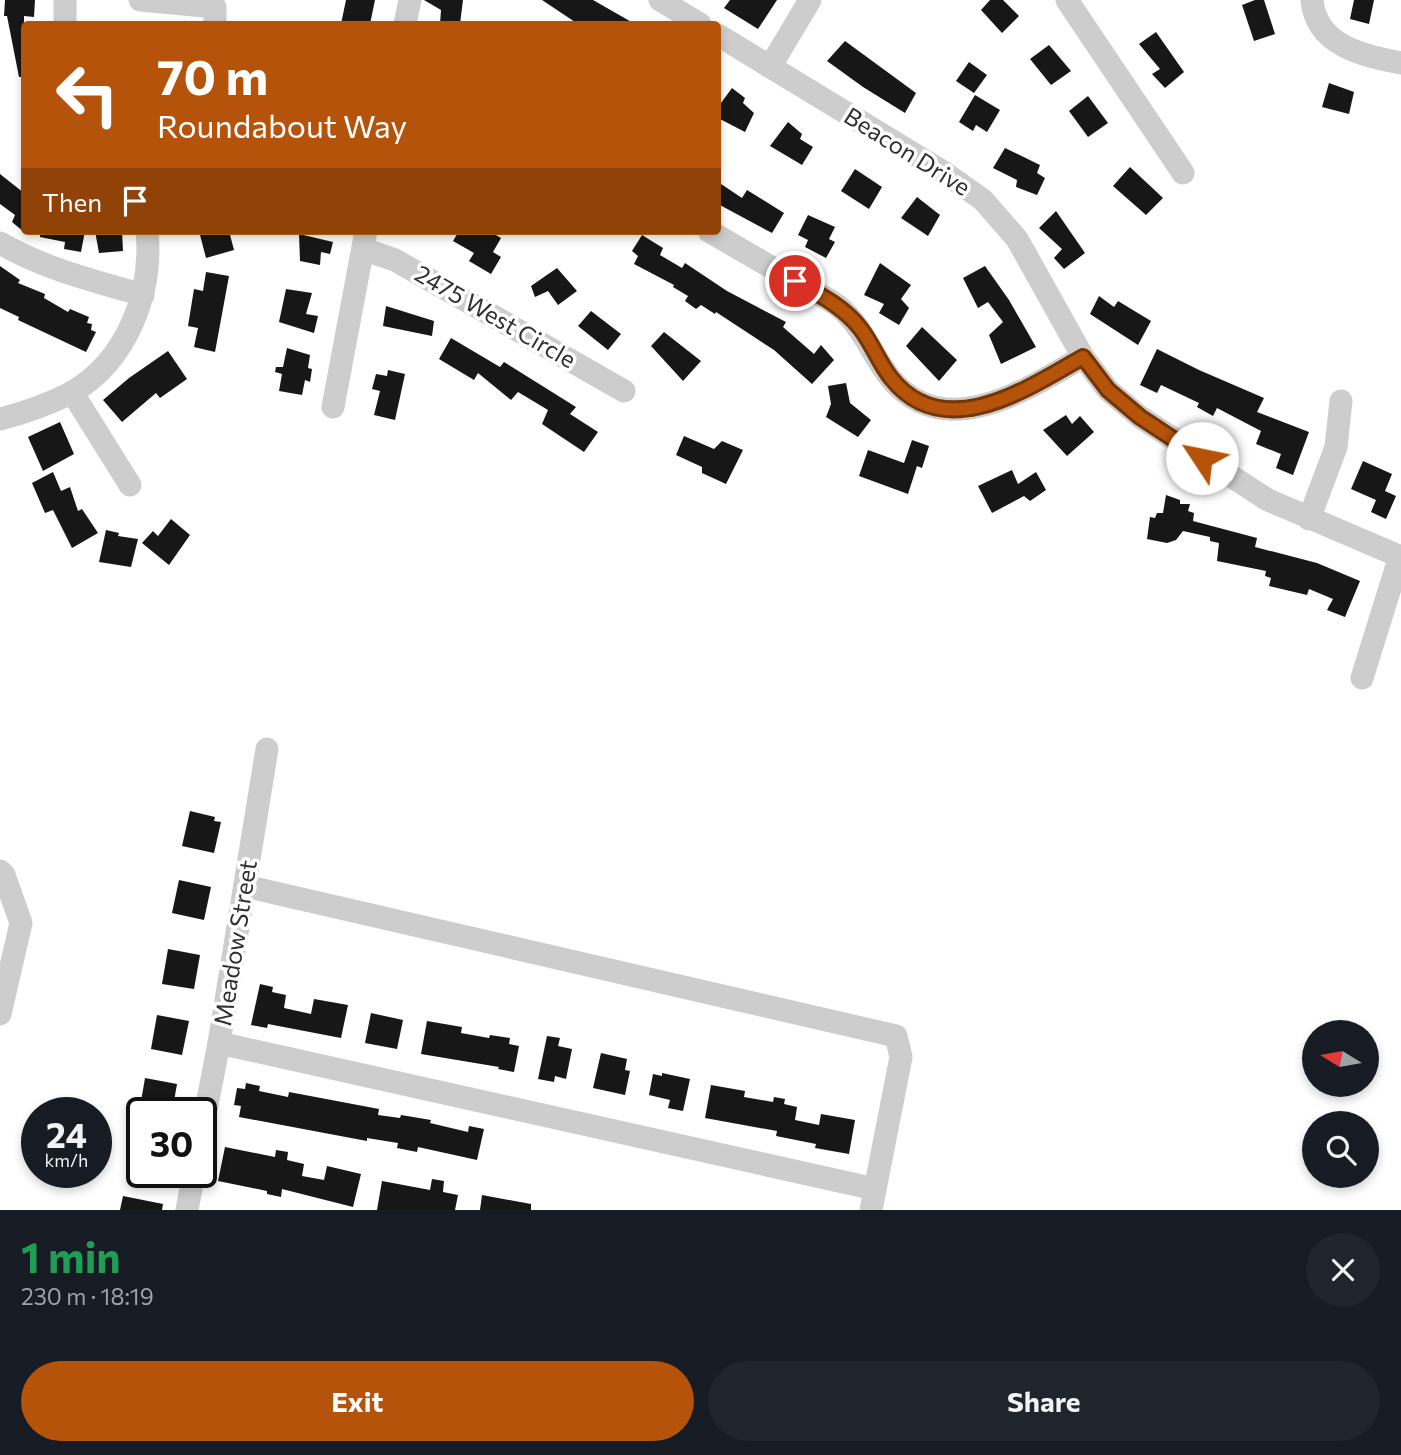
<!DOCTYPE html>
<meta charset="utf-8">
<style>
body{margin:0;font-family:Commissioner,sans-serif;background:#20242c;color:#f1f3f6;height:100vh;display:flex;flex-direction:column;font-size:26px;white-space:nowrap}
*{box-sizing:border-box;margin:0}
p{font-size:23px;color:#9ea1a6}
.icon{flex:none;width:38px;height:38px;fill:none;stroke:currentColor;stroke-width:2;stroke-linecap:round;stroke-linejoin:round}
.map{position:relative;height:1210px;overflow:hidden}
.sheet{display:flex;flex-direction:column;background:#171b24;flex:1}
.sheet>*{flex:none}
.banner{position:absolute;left:21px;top:21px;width:700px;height:214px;border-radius:7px;box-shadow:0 4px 10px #0003;background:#b45309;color:#fff;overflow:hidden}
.needle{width:46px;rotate:281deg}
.tools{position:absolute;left:1302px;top:1020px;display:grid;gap:14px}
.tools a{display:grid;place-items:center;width:77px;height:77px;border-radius:50%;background:#171b24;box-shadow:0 4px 10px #0003;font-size:35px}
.speed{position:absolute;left:21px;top:1097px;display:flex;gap:14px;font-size:35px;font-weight:700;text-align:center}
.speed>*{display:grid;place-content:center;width:91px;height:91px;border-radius:50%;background:#171b24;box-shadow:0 4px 10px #0003;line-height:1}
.speed small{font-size:18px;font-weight:400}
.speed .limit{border:4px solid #111;border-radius:10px;background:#fff;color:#111}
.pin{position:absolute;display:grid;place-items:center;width:60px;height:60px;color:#fff;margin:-30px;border:4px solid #fff;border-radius:50%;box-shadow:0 2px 7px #0007}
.me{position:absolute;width:77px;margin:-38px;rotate:304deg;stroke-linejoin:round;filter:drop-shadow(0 0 5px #0008)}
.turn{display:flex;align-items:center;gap:24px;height:147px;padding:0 21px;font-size:32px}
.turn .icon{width:91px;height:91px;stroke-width:2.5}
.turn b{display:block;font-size:49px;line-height:60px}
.then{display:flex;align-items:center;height:66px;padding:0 21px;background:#0003;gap:14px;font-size:26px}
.round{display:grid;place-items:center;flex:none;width:74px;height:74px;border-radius:37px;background:#20242c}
.overview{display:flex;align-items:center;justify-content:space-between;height:119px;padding:0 21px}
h1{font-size:42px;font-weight:700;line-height:52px;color:#1e9e55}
.cta{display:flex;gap:14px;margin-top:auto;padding:14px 21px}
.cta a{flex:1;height:80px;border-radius:42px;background:#b45309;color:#fff;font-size:28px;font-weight:700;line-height:80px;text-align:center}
.cta a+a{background:#20242c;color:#f1f3f6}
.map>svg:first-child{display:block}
</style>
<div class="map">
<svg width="1401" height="1210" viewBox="0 0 1401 1210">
<rect width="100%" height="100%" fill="#fff"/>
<g fill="#171717">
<path d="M5 0H35L34 17 24 16V77H19L7 16H4Z"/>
<path d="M346 0H375L370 24H341Z"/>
<path d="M424 0H463L460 24H440L441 10Z"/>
<path d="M542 0H593L635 24H578Z"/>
<path d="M730 0H777L758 29 724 8Z"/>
<path d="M990 0H1003L1019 16 1002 33 981 10Z"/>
<path d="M1255 0H1264L1275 34 1254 41 1242 5Z"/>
<path d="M1354 0H1374L1369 24 1350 19Z"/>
<path d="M1156 32 1184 72 1165 88 1152 74 1160 69 1139 44Z"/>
<path d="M845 41 916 93 905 113 863 87 827 61Z"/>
<path d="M1049 45 1071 71 1051 85 1030 59Z"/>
<path d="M969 62 987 75 974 93 956 81Z"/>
<path d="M1329 83 1354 92 1349 114 1322 107Z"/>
<path d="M732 88 745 98 743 103 754 113 745 132 718 118V107Z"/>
<path d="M975 95 1000 110 987 132 976 125 973 131 959 122Z"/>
<path d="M1088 96 1108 123 1088 137 1069 111Z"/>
<path d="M788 122 802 134 800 139 813 147 802 165 770 146Z"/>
<path d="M1005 148 1040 165 1037 173 1045 178 1037 195 1016 187 1017 180 993 168Z"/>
<path d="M1130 167 1163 198 1146 215 1113 186Z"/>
<path d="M855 169 882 187 869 209 841 191Z"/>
<path d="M0 174 24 193V232L12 222 15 215 0 204Z"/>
<path d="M718 182 742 198 747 190 784 213 772 233 718 204Z"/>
<path d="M917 197 940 215 928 236 901 218Z"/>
<path d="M1056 211 1085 253 1064 269 1054 258 1062 249 1039 228Z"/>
<path d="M808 215 835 227 829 239 835 242 826 258 805 247 808 240 798 235Z"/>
<path d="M40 231H85L81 252 64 249 65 242 40 237Z"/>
<path d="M95 231H122L123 251 99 253Z"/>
<path d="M199 231H229L234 250 206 258Z"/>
<path d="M459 231H489L501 238 493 252 501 257 491 274 469 261 474 253 453 241Z"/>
<path d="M299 234 333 242 330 254 321 252 320 265 300 261Z"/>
<path d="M642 235 663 248 660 255 682 268 685 263 727 291 786 322 783 327 814 354 821 345 834 360 812 384 774 350 716 312 715 314 701 305 696 309 685 301 688 296 673 287 674 285 634 264 638 256 632 251Z"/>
<path d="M880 263 911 285 901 299 909 308 899 325 879 313 884 304 864 295Z"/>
<path d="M0 266 20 280 18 283 45 294 44 298 68 312 70 309 89 317 87 323 92 324 91 330 96 332 86 352 18 320 19 317 0 308Z"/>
<path d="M985 266 1009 300 1036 347 1001 364 989 335 1003 322 988 302 978 308 963 278Z"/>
<path d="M557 268 577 291 558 305 548 291 535 297 531 286Z"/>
<path d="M206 272 229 276 215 352 194 347 198 328 188 326 194 289 203 291Z"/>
<path d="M286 289 312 293 306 314 318 316 314 333 279 322Z"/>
<path d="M1099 296 1114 307 1118 301 1151 321 1138 345 1090 314Z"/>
<path d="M386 306 434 321 432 336 383 326Z"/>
<path d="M591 311 621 334 608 350 578 326Z"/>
<path d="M922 327 957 360 939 381 906 346Z"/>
<path d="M664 332 701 361 683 381 651 346Z"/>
<path d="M451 338 500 367 504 362 576 407 570 414 598 432 584 452 542 424 548 410 518 392 511 400 478 373 474 380 439 359Z"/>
<path d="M287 348 310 355 308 368 312 369 310 382 305 380 302 395 279 391 282 374 275 372 276 367H283Z"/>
<path d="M1157 349 1199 370 1264 398 1257 412 1309 432 1293 475 1276 468 1281 454 1256 444 1261 431 1217 408 1213 416 1197 407 1199 403 1161 385 1157 393 1140 385Z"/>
<path d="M168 351 187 379 160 398 156 393 122 422 103 400 129 378Z"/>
<path d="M388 370 405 374 395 420 374 415 380 391 372 389 376 374 387 376Z"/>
<path d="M846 383 850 403 871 420 858 437 826 417 831 404 828 386Z"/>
<path d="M1066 415 1072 424 1080 416 1094 432 1067 456 1043 430Z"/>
<path d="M60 422 74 454 43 471 28 437Z"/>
<path d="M684 436 714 449 722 441 743 450 726 484 702 473V467L676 455Z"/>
<path d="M912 440 929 446 922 468 917 466 908 494 859 476 868 450 904 463Z"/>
<path d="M1363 461 1392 474 1385 491 1396 496 1386 519 1371 512 1376 500 1351 489Z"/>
<path d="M1012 470 1018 484 1036 472 1046 490 1030 501 1024 496 992 513 978 486Z"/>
<path d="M53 472 61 491 70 487 78 511 82 509 98 533 72 548 53 510 45 513 32 483Z"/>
<path d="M1166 495 1180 500V504H1190L1188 511 1194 513 1193 521 1257 538 1255 547 1317 563 1360 581 1345 617 1327 610 1333 599 1309 589 1307 595 1269 586 1271 578 1265 576 1266 571 1217 561 1219 543 1210 541V537L1183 531 1176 540 1167 543 1147 539 1150 517 1155 518 1157 513H1163Z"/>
<path d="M171 519 190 535 169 565 142 543 153 531 158 536Z"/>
<path d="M106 530 119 533 118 536 138 539 131 567 99 562Z"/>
<path d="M190 811 215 817 214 821 221 822 214 853 182 846Z"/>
<path d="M179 880 211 887 204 920 172 913Z"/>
<path d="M168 949 200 955 194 989 162 984Z"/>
<path d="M260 984 273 987 272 992 286 995 284 1008 311 1014 314 999 348 1005 341 1038 268 1024 267 1028 251 1025Z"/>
<path d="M371 1013 403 1020 397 1049 365 1043Z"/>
<path d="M157 1015 189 1021 182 1055 151 1049Z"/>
<path d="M427 1021 462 1027 461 1033 489 1038 490 1035 510 1038 509 1044 519 1046 514 1072 498 1069 499 1067 421 1054Z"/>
<path d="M547 1036 560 1038 558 1046 572 1049 566 1079 555 1076 554 1082 538 1079Z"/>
<path d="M601 1053 627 1059 625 1070 630 1071 625 1095 593 1088Z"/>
<path d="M662 1073 690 1079 683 1111 668 1108 670 1100 649 1095 653 1074 662 1076Z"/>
<path d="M145 1078 177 1084 172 1113H139Z"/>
<path d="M246 1083 260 1086 259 1091 288 1097 289 1092 379 1109 378 1115 400 1118 401 1115 431 1120 430 1123 468 1132 469 1126 484 1129 477 1160 418 1147 417 1152 397 1148 398 1143 367 1138V1141L239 1117 241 1106 234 1105 237 1088 245 1089Z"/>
<path d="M711 1085 745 1091 744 1097 773 1102 774 1097 785 1099 784 1104 797 1107 795 1120 819 1125 821 1114 855 1120 849 1154 815 1148 816 1144 776 1136 777 1131 705 1118Z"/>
<path d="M137 1125H142V1174L127 1171Z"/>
<path d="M225 1147 275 1157 276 1150 288 1152 287 1160 304 1164 302 1176 324 1180 327 1166 361 1174 353 1207 282 1189 281 1197 267 1194V1191L218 1181Z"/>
<path d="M432 1179 444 1181 443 1192 458 1195 455 1210H377L382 1181 430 1190Z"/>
<path d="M482 1195 531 1204V1210H480Z"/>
<path d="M123 1196 163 1204 162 1210H120Z"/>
</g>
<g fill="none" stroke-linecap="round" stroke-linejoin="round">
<g stroke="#cdcdcd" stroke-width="23">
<path d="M65 0V24"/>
<path d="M140 0 215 7V24"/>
<path d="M660 0 700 24"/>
<path d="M1067 0 1183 173"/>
<path d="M1312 0C1316 46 1364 56 1401 63"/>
<path d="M405 24 410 0"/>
<path d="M718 35 945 173 983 200 1017 239 1083 357 1108 390 1140 417 1268 500 1401 557"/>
<path d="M770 67 810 0"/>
<path d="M709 231C738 248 767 265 797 282 810 290 826 297 838 306 863 326 872 356 891 379 946 444 1027 389 1083 357"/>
<path d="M0 243C45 269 94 281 143 295"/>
<path d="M363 249 395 260 624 391"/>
<path d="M72 392 130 485"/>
<path d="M333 407 366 231"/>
<path d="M0 419C24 413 49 404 71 393 127 361 153 293 147 231"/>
<path d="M1309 519 1336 447 1341 401"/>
<path d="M1362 678 1400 556"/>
<path d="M0 871 4 875 21 923 0 1014"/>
<path d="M245 886 896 1036 901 1057 871 1210"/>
<path d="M219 1043 875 1189"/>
<path d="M201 1136 219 1043 267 749"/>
<path d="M187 1210 194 1172"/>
</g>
</g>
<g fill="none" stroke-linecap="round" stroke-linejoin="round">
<defs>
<path id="route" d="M795 281C818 294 843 306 860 328 872 343 879 363 891 378 944 445 1027 389 1083 357L1108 390 1140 417 1202 458"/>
</defs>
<use href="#route" stroke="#753606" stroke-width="18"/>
<use href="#route" stroke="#b45309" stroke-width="12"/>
</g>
<g text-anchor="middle" stroke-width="7" stroke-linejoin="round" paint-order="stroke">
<g font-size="24" fill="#303030" stroke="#fff">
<text transform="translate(907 152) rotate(32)" y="8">Beacon Drive</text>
<text transform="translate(495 317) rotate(30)" y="8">2475 West Circle</text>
<text transform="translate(236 943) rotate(-81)" y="8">Meadow Street</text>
</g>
</g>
</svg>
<div class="tools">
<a><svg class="needle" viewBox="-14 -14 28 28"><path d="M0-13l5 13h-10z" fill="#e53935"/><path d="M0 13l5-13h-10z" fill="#9ea1a6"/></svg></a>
<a><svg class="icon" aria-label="search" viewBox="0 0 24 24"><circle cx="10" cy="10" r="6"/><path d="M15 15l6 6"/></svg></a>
</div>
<div class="speed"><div>24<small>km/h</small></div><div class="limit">30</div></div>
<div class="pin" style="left:795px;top:281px;background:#d93025"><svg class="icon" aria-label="arrive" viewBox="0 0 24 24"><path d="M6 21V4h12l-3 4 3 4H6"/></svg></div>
<svg class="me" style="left:1202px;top:458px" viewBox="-20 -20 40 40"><circle r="19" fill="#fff"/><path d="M0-13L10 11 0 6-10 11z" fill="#b45309"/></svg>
<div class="banner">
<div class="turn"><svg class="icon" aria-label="left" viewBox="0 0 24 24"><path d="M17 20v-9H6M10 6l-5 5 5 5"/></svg><div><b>70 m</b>Roundabout Way</div></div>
<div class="then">Then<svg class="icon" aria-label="arrive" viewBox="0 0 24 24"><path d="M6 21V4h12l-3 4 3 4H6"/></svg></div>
</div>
</div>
<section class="sheet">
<div class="overview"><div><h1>1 min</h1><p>230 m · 18:19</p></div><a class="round"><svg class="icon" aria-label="close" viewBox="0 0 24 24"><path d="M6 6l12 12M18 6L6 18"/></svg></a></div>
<div class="cta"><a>Exit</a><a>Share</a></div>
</section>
